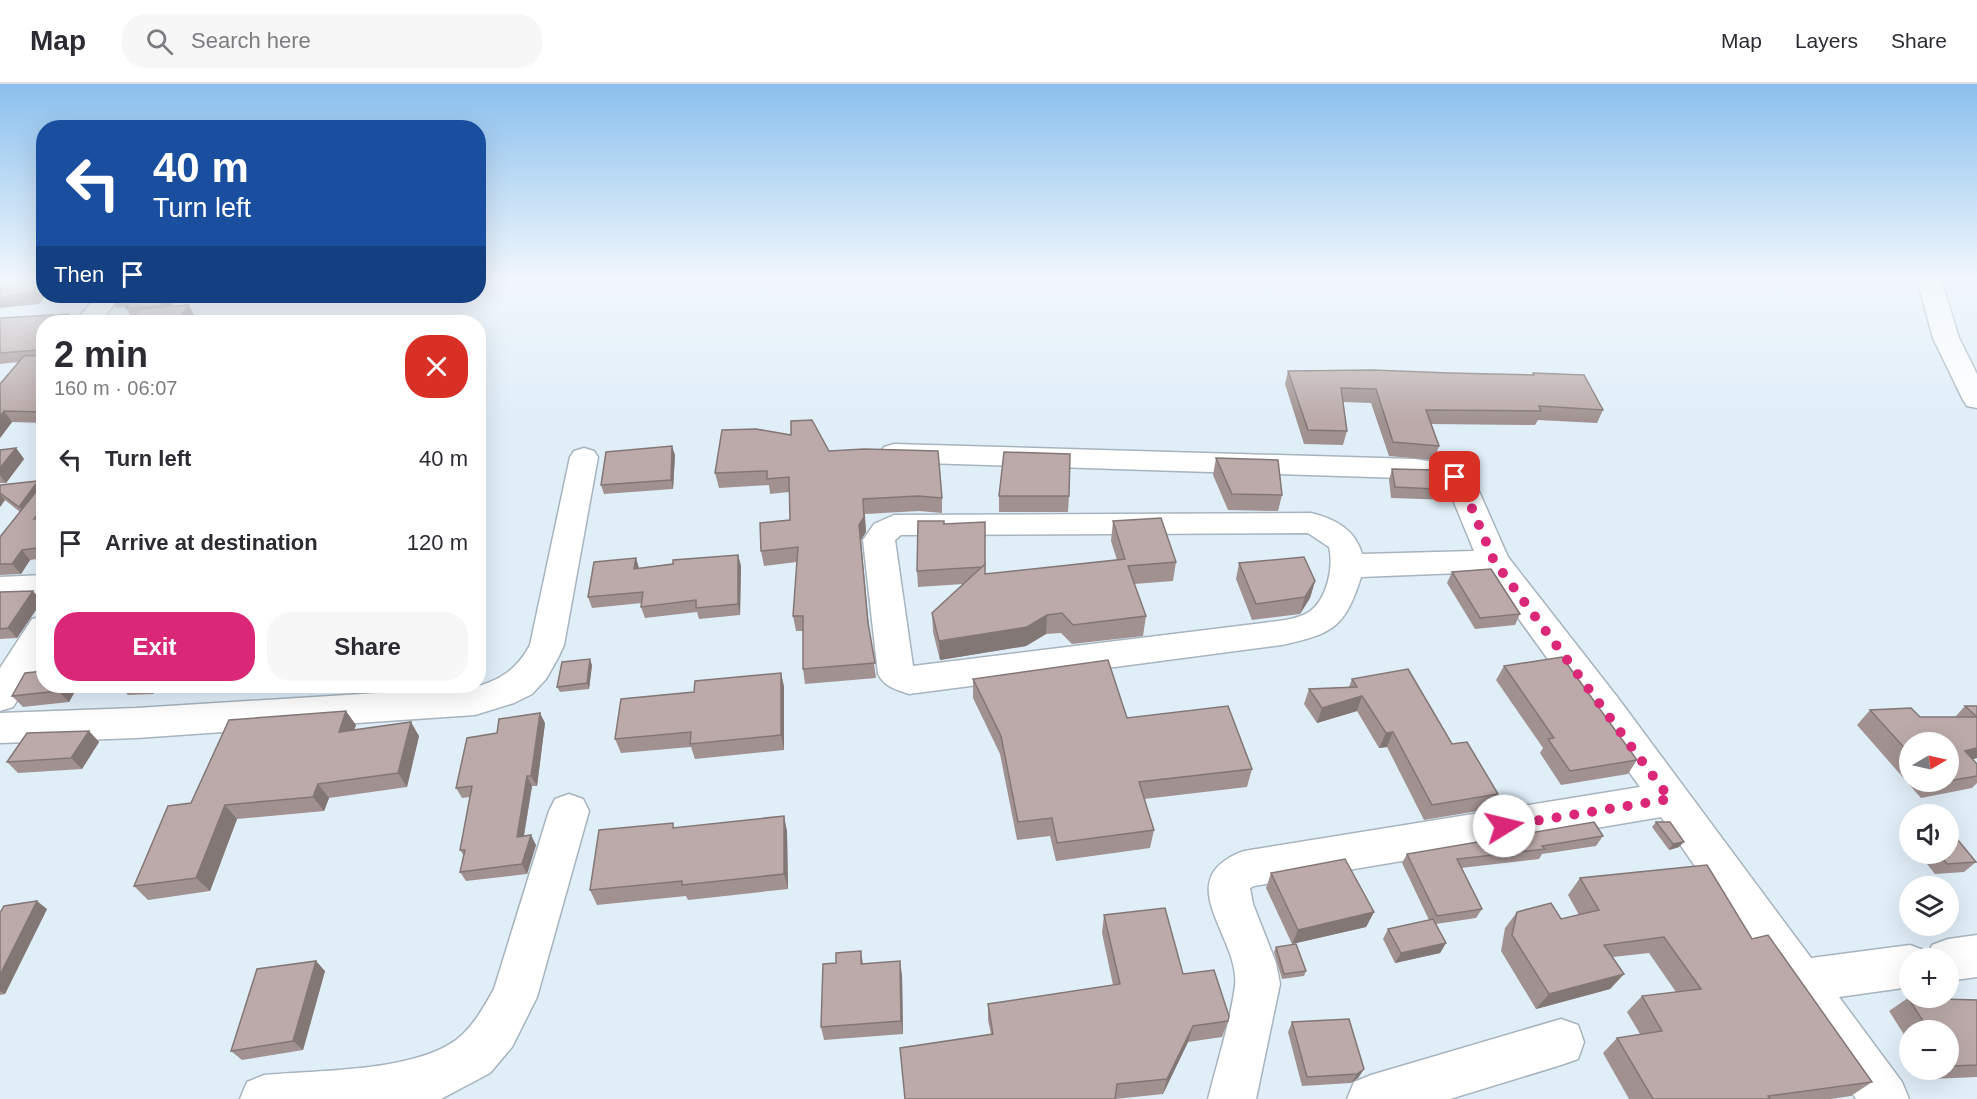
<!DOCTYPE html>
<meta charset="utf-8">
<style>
body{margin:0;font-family:Helvetica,sans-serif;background:#f7f7f7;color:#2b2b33;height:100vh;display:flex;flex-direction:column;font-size:22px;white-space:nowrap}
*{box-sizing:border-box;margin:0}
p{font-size:20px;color:#7c7c81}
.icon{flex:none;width:33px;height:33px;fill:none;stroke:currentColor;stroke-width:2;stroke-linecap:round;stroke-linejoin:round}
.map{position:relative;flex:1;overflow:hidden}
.sheet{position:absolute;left:36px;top:231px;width:450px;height:378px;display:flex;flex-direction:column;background:#fff;border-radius:24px;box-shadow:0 6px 24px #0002}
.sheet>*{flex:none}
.guide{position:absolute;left:36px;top:36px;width:450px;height:183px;border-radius:24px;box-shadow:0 6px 24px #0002;background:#1a4fa0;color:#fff;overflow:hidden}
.needle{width:39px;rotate:81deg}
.fabs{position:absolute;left:1899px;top:648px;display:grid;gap:12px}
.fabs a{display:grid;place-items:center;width:60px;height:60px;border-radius:50%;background:#fff;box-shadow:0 6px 24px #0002;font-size:30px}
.pin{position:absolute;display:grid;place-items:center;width:51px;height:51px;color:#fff;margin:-26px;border-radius:12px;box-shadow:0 3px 9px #0006}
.me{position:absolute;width:66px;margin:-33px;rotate:81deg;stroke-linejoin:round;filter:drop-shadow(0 0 4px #0008)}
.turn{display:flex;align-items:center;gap:21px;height:126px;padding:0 18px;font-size:27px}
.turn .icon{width:78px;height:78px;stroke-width:2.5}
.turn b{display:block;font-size:42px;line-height:51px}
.then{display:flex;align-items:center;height:57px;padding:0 18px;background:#0003;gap:12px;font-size:22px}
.round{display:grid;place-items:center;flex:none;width:63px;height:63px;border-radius:24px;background:#f7f7f7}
.headline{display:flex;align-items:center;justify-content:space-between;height:102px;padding:0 18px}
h1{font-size:36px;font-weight:700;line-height:45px}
.cta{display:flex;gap:12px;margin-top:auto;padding:12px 18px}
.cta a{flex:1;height:69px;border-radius:24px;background:#db2777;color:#fff;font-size:24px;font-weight:700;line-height:69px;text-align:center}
.cta a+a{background:#f7f7f7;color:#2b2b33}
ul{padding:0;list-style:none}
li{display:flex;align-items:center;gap:18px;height:84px;padding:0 18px}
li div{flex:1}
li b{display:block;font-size:22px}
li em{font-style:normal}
header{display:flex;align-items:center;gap:36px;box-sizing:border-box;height:84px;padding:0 30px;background:#fff;border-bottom:2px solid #e1e1e2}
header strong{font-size:28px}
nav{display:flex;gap:33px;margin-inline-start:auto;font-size:21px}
.search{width:420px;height:54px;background:#f7f7f7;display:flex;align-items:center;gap:15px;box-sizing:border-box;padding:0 21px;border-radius:24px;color:#7c7c81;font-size:22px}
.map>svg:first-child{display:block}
</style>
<header>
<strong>Map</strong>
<div class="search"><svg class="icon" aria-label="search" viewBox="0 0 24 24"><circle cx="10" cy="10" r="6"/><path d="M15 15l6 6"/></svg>Search here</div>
<nav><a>Map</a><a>Layers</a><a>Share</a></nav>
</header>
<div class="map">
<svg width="1977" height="1015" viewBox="0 0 1977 1015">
<rect width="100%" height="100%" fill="#e0eef8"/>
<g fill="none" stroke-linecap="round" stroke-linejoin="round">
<defs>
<g id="minor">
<path d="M1917 195H1941L1959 254 1977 290V324L1967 322 1963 316 1933 254Z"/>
<path d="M97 212H121L100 238H75Z"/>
<path d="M894 360 1415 375 1452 381 1463 387 1474 396 1508 473 1618 614 1811 874 1910 861 1926 867 1928 872 1932 861 1948 855 1977 851V893L1948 897V874H1910V903L1839 913 1902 998 1909 1015H1856L1661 733 1254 802 1250 804 1253 820 1276 879 1280 900 1256 1015H1208C1217 979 1230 939 1235 902 1241 854 1167 795 1244 767L1640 703 1485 488 1361 493C1345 544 1332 550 1282 561L909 610C895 605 885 603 878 590L863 456 874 440 894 431 1311 429C1335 435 1355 445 1362 470L1474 467 1449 406 1434 395 894 378 884 375 880 369 884 363ZM1308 449 1329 463C1334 483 1327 516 1309 528 1296 536 1277 537 1263 539L913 582 895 456 901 451Z"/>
<path d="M584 364 594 367 598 373 564 561 558 574 546 595 532 610 514 619 475 631 136 654 0 659V629L136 624 475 603C501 596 517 585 530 561L570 373 574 367Z"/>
<path d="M44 491V515L0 517V493Z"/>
<path d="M44 532V573L13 623 0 627V584L32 535Z"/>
<path d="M569 710 583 715 589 727 537 913 512 963 490 989 441 1015H240L247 998 264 991C318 986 412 988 456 956 473 943 484 923 494 905L549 727 555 715Z"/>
<path d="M1561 935 1578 941 1584 958 1578 975 1561 981 1450 1015H1347L1354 998 1371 991Z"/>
</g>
</defs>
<use href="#minor" stroke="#a7b4bd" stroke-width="3"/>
<use href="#minor" fill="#fff" fill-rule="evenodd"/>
</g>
<g fill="#a19291" fill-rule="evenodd">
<path d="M116 212H178L171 223 194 231 190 238H129L134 232H131L126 224 127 223 117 224 112 216Z"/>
<path d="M0 234 44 238V339L12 338 0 354V300L18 278 0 280Z"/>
<path d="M1288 287 1533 291V289L1603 326 1597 339 1538 336 1535 341 1431 340 1439 362 1434 376 1389 372 1371 319 1343 318 1347 347 1343 361 1304 360 1285 300Z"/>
<path d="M16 364 24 375 6 399H0V366Z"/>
<path d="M829 367 942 414V429L919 427 865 430 866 448 861 456 869 544 876 594 805 600 803 585V547H796L793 532 797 478 764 482 761 467 790 436 789 408 770 410 769 401 719 404 715 389Z"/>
<path d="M675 371 673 405 604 410 601 401Z"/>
<path d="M1216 374 1282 411 1278 427 1228 426 1213 391Z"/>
<path d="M1392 385 1455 406 1451 416 1391 414 1389 396Z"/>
<path d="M38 397 44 404V474L30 476 21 490 0 491V453L20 428 5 416 0 423V401Z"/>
<path d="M999 412H1069L1068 428H999Z"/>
<path d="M1113 437 1176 478 1173 497 1134 500 1146 532 1143 552 1072 560 1061 549 1046 550 1026 562 940 576 933 548 932 529 963 500 918 503 917 487 944 440 985 438V490L1117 476 1111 457Z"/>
<path d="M738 471 741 482 740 531 699 535 697 528 645 534 641 523 642 519 592 524 588 513 636 474 639 484Z"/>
<path d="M1239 479 1315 497 1310 514 1300 530 1252 536 1236 495Z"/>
<path d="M1452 488 1520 530 1515 541 1475 545 1447 499Z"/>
<path d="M0 508 42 517 17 554 0 555Z"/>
<path d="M592 581 589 605 560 608 557 603Z"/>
<path d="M1504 582 1637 676 1628 690 1561 701 1540 669 1543 664 1496 596Z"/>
<path d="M781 589 784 603V666L695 675 691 663 621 669 615 655 694 608Z"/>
<path d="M973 595 1127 634 1252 685 1247 703 1144 715 1154 746 1150 764 1056 777 1050 752 1017 756 1000 670 973 614Z"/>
<path d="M1352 595 1452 660 1498 710 1490 725 1424 736 1387 663 1379 664 1357 627 1317 639 1304 620 1309 605 1349 603Z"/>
<path d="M44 602H78L69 618 23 623 12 612Z"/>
<path d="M119 602H158L153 610 128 611Z"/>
<path d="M1965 622H1977V674L1973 675 1977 680V699L1972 704 1921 714 1857 641 1870 626 1920 633H1955ZM1910 658 1948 698H1910Z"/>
<path d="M545 639 537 702H532L524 752 536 761 527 790 466 797 460 788 464 772 460 766 470 713 462 714 456 704 497 649Z"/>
<path d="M356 641 354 646 419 652 407 703 329 714 324 727 237 735 210 807 148 816 134 802 191 719Z"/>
<path d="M89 647 99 658 82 685 18 689 7 678Z"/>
<path d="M784 732 787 748 788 805 688 816 686 812 597 821 590 806 675 744Z"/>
<path d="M1656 738 1679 763 1669 766 1652 743Z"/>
<path d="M1603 752 1596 762 1542 770 1539 775 1461 784 1482 825 1476 834 1436 840 1446 859 1440 869 1395 879 1383 855 1388 845 1429 836 1402 779 1407 770Z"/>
<path d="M1919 770H1948L1976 778 1964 788 1935 790Z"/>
<path d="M1271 789 1374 828 1366 843 1292 860 1266 804Z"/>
<path d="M1580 794 1752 855 1872 998 1851 1012 1831 1015H1629L1603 969 1617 954 1640 950 1627 928 1642 912 1676 908 1649 869 1613 873 1624 890 1610 905 1536 925 1501 867 1505 844 1517 828 1561 835 1579 831 1568 811Z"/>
<path d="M47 825 5 910 0 911V829Z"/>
<path d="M1104 831 1183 890 1228 937 1222 953 1188 958 1163 1010 1115 1015 991 950 988 936V920L1113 901 1102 849Z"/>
<path d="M1276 863 1306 887 1304 892 1282 895 1274 868Z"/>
<path d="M861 867 863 879 902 891 903 950 824 956 821 943 836 879Z"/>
<path d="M325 887 303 966 242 976 231 967Z"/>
<path d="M1908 914 1977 916V993L1931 995 1925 986H1948V946H1910V960L1889 927Z"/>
<path d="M1292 938 1364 985 1358 994 1351 999 1302 1002 1288 948Z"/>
</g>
<g fill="#837776">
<path d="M44 196V212H46L39 220 0 224V213Z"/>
<path d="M168 212H178L166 230 161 222Z"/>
<path d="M189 221 194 231 190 238H177Z"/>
<path d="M69 230 75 238H62Z"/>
<path d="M44 260V273L38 266Z"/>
<path d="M4 327 12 338 0 354V332Z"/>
<path d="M672 362 675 371 673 405 671 396Z"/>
<path d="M16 364 24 375 6 399 0 391V384Z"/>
<path d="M38 397 44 404V413L28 434 19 423Z"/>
<path d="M0 410 5 416 0 423Z"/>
<path d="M863 415 866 448 861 456 859 441Z"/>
<path d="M44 422V444L34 435Z"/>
<path d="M22 466 30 476 21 490 12 480Z"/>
<path d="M738 471 741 482 740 531 738 520Z"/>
<path d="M636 474 639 485H634Z"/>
<path d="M1315 497 1310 514 1300 530 1305 513Z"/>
<path d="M33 507 42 517 17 554 8 544Z"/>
<path d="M1047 531 1046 550 1026 562 940 576 939 557Z"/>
<path d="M590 575 592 581 589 605 587 599Z"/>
<path d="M781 589 784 603V666L781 651Z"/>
<path d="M61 602H78L69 618 58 607Z"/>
<path d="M146 602H158L153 610Z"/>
<path d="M1362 612 1357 627 1317 639 1322 624Z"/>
<path d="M346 627 356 641 348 662 339 648Z"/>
<path d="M540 629 545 639 537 702 531 692Z"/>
<path d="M411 638 419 652 407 703 398 689Z"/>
<path d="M89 647 99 658 82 685 71 674Z"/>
<path d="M1393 648 1387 663 1379 664 1386 649Z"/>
<path d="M1977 664V674L1950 682 1965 667Z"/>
<path d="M527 692 532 702 522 762 517 753Z"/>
<path d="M318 700 329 714 324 727 313 713Z"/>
<path d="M225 721 237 735 210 807 196 794Z"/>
<path d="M784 732 787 748 788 805 784 790Z"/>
<path d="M531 751 536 761 527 790 522 780Z"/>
<path d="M1684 758 1679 763 1669 766 1673 760Z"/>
<path d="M37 817 47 825 5 910 0 907V891Z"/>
<path d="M1374 828 1366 843 1292 860 1298 846Z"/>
<path d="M1446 859 1440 869 1395 879 1401 869Z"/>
<path d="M316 877 325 887 303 966 293 957Z"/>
<path d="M900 877 902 891 903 950 901 937Z"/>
<path d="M1624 890 1610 905 1536 925 1549 910Z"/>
<path d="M1193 942 1188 958 1163 1010 1167 995Z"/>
<path d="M1364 985 1358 994 1351 999 1357 990Z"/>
</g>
<g fill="#bbaaa9" stroke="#837776" stroke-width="1.5">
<path d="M0 195H44V196L31 209 0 213Z"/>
<path d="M116 212H168L161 222 126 224 134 214 112 216Z"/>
<path d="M189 221 177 238H129L139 225Z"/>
<path d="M69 230 62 238H44V260L38 266 0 269V234Z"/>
<path d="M44 271V328L4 327 0 332V300L24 272Z"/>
<path d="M1373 286 1450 289 1534 291 1533 289 1584 291 1603 326 1539 322 1541 327 1426 326 1439 362 1393 358 1376 305 1341 304 1347 347 1308 346 1288 287Z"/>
<path d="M812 336 829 367 864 365 938 367 942 414 918 412 863 415 864 433 859 441 868 539 875 579 803 585V532H793L798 463 761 467 760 439 790 436 789 393 767 395V387L715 389 722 346 756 345 791 351V337Z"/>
<path d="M672 362 671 396 601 401 606 368Z"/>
<path d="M16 364 0 384V366Z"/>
<path d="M1004 368 1070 370 1069 412H999Z"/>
<path d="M1216 374 1278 376 1282 411 1232 410Z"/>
<path d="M1392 385 1437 386 1451 397 1455 406 1395 403Z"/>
<path d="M38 397 19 423 0 409V401Z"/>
<path d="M39 404 44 407V422L34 435 44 434V463L22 466 12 480H0V453Z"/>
<path d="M1161 434 1176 478 1128 482 1146 532 1073 541 1062 529 1047 531 1027 543 939 557 932 529 985 480V490L1125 475 1113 437Z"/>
<path d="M918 437H944V440L985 438V480L982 483 917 487Z"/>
<path d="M738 471V520L696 524V516L641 523 643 508 588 513 594 478 636 474 634 485 673 480V476Z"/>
<path d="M1304 473 1315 497 1305 513 1256 520 1239 479Z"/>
<path d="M1491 485 1520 530 1480 534 1452 488Z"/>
<path d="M33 507 8 544 0 545V508Z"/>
<path d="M1562 573 1637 676 1570 687 1548 655 1554 654 1504 582Z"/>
<path d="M590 575 587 599 557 603 562 578Z"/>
<path d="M1108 576 1127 634 1228 622 1252 685 1139 698 1154 746 1057 759 1052 734 1018 738 1001 652 973 595Z"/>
<path d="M1408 585 1452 660 1467 658 1498 710 1432 721 1393 648 1386 649 1362 612 1322 624 1309 605 1357 603 1352 595Z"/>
<path d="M44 587V602H61L58 607 12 612 25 589Z"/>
<path d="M781 589V651L690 660 691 648 615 655 621 615 694 608 695 597Z"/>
<path d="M1965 622H1977V633Z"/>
<path d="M1911 624 1920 633H1977V664L1965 667 1977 680V692L1948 697V658H1910V670L1870 626Z"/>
<path d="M346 627 339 648 411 638 398 689 318 700 313 713 225 721 196 794 134 802 168 722 191 719 229 636Z"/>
<path d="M540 629 531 692H527L517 753 531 751 522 780 460 788 465 766H460L472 702 456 704 467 654 497 649 499 635Z"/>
<path d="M89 647 71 674 7 678 27 649Z"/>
<path d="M1934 698H1946L1936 699Z"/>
<path d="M784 732V790L682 801V797L590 806 599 746 673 739V744Z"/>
<path d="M1594 738 1603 752 1542 762 1545 765 1457 775 1482 825 1437 832 1407 770Z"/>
<path d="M1656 738H1670L1684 758 1673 760Z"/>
<path d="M1948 744 1976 778 1947 780 1939 770H1948Z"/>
<path d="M1345 775 1374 828 1298 846 1271 789Z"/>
<path d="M1707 781 1752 855 1768 851 1872 998 1768 1012 1770 1015H1653L1617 954 1662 947 1642 912 1701 905 1664 853 1604 861 1624 890 1549 910 1512 851 1517 828 1551 819 1561 835 1599 826 1580 794Z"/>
<path d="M37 817 0 891V829L4 822Z"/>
<path d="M1165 824 1183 890 1214 886 1229 932 1228 937 1193 942 1167 995 1117 1000 1115 1015H905L900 964 993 950 988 920 1120 900 1104 831Z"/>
<path d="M1433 835 1446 859 1401 869 1388 845Z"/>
<path d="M1296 860 1306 887 1284 890 1276 863Z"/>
<path d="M861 867V880L900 877 901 937 821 943 823 880 836 879V869Z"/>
<path d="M316 877 293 957 231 967 257 885Z"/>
<path d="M1908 914 1977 916V981L1951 982 1948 977V946H1929Z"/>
<path d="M1349 935 1364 985 1357 990 1307 993 1292 938Z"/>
</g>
<linearGradient id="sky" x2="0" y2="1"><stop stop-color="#8abfed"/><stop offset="0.58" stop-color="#f1f7fc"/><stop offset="1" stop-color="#f1f7fc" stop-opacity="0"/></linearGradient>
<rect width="1977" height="337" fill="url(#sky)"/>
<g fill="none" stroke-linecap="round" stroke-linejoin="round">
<path stroke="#db2777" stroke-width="10" stroke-dasharray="0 18" d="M1455 393 1463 403 1494 477 1670 715 1504 742"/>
</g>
</svg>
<div class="fabs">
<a><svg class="needle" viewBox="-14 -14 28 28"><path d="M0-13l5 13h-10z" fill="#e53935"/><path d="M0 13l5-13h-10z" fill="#7c7c81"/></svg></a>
<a><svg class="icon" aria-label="sound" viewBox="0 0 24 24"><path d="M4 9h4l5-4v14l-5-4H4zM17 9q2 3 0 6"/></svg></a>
<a><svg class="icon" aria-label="layers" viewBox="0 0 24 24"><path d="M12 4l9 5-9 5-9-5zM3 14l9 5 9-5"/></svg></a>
<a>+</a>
<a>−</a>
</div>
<div class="pin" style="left:1455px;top:393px;background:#d93025"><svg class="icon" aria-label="arrive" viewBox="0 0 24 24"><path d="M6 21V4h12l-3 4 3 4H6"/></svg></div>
<svg class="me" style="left:1504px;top:742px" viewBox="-20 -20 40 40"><circle r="19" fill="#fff"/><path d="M0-13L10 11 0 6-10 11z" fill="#db2777"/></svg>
<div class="guide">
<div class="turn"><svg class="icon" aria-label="left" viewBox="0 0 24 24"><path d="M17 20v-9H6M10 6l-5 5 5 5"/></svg><div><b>40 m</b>Turn left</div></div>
<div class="then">Then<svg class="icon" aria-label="arrive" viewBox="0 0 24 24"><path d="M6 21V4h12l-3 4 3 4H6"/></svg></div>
</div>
<section class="sheet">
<div class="headline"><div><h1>2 min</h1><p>160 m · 06:07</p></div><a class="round" style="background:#d93025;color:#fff"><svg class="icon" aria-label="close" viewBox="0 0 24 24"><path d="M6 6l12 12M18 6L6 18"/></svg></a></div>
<ul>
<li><svg class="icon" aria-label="left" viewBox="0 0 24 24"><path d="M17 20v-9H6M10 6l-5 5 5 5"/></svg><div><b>Turn left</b></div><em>40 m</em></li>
<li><svg class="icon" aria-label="arrive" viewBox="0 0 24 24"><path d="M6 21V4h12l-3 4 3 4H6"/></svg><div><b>Arrive at destination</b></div><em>120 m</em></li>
</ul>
<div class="cta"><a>Exit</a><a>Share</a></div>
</section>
</div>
